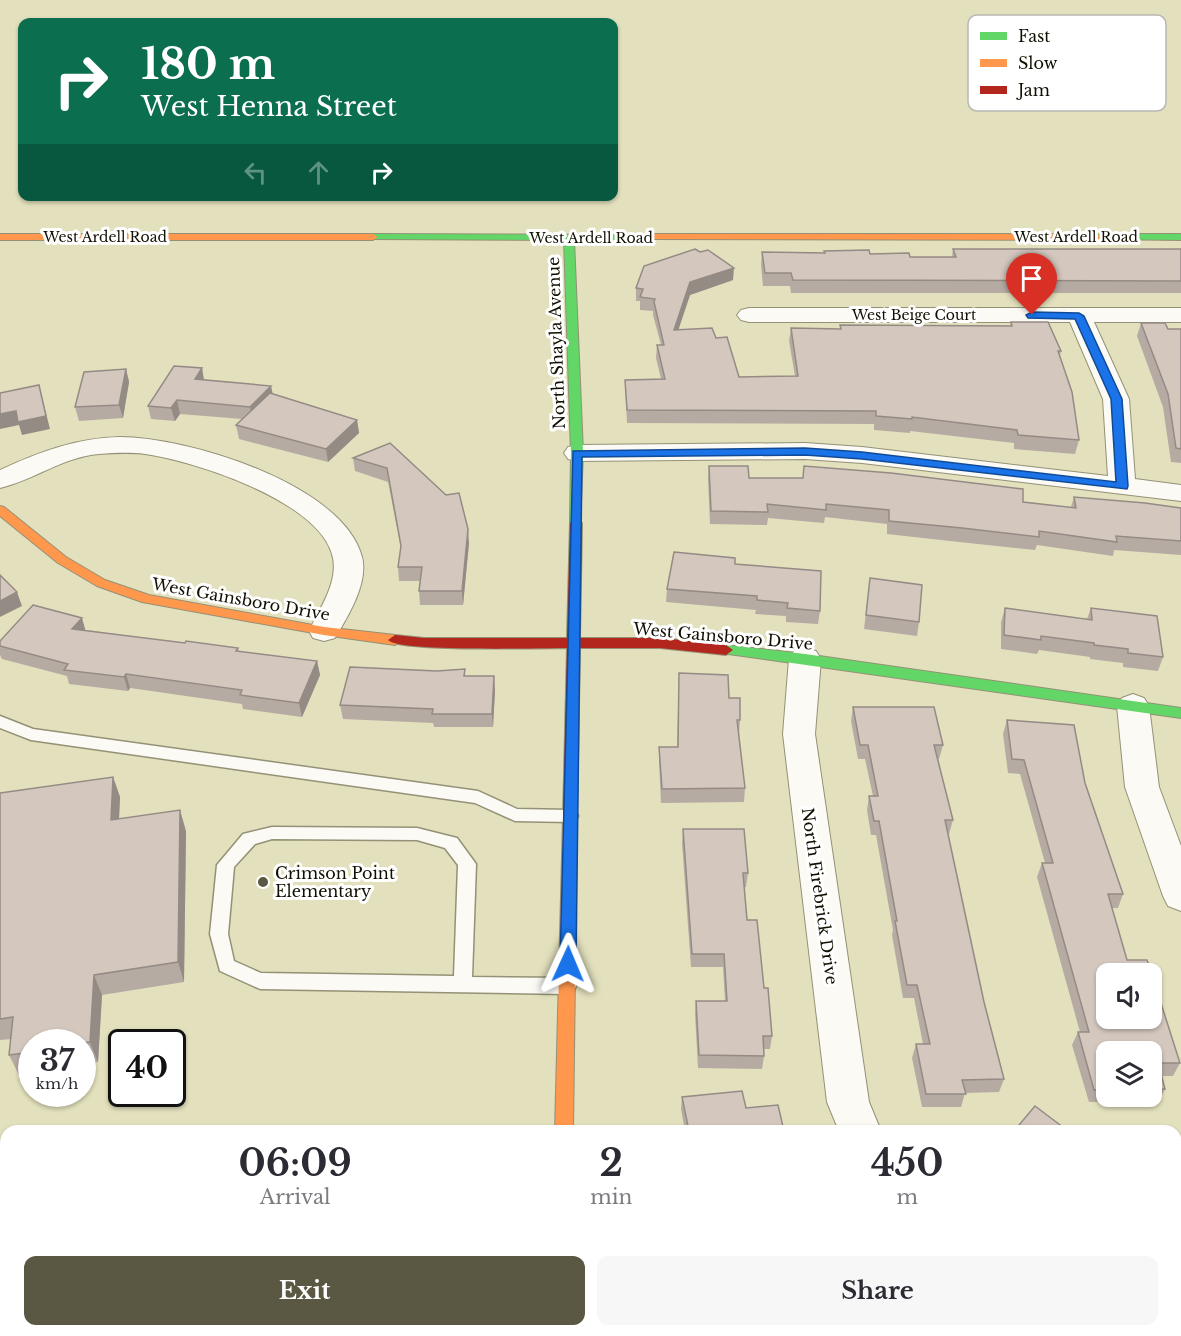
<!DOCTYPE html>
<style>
body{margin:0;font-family:"Libre Baskerville",serif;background:#f7f7f7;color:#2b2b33;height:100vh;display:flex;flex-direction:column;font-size:22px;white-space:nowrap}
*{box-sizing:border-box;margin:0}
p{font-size:20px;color:#7c7c81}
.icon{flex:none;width:33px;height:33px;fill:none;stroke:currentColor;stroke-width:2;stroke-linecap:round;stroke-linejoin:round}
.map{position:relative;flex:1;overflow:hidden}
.panel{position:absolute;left:0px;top:1125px;width:1182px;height:212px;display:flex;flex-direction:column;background:#fff;border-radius:18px 18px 0 0;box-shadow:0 2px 4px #0004}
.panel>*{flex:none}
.guide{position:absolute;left:18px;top:18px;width:600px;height:183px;border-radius:12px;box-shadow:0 2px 4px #0004;background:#0b6e4f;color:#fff;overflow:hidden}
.controls{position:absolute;left:1096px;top:963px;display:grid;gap:12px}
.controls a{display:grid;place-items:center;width:66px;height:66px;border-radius:12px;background:#fff;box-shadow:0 2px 4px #0004;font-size:30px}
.speed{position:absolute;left:18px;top:1029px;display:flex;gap:12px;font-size:30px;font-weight:700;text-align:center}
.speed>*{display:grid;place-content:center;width:78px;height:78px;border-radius:50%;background:#fff;box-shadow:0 2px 4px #0004;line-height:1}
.speed small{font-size:15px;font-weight:400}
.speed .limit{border:3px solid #111;border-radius:9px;background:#fff;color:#111}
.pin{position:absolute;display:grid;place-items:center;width:51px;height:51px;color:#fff;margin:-62px -26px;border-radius:50% 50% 50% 0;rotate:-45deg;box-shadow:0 0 6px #0007}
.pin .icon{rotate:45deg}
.me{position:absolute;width:66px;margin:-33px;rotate:1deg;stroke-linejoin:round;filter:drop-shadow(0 0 4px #0008)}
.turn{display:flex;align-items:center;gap:21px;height:126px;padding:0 24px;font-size:27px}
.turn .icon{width:78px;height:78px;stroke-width:2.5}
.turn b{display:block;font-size:42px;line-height:51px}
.lanes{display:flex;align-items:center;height:57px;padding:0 24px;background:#0003;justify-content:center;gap:30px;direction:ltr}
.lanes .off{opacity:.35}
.eta{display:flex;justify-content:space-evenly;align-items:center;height:102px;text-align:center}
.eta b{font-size:36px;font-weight:800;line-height:42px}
.button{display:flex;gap:12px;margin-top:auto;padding:12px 24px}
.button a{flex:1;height:69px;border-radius:12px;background:#5a5842;color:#fff;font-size:24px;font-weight:800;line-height:69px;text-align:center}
.button a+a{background:#f7f7f7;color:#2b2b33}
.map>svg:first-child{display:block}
</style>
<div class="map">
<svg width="1181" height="1336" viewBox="0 0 1181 1336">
<rect width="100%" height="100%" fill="#e3e0bd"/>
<path fill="#d1cc8d" d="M1176 1165H1181V1336H1116L1110 1331 1176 1330Z"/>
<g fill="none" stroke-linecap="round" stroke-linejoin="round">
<defs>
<g id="lane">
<path d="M0 716 33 729 478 791 517 809 570 810 576 812 578 816 576 820 570 822 515 821 475 803 31 740 0 728Z"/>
<path d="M272 827 417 828 457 838 476 864 472 977 567 978 573 980 576 986 573 992 567 994 260 989 220 971 210 934 217 865 243 834ZM272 839 417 840 445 848 458 865 454 976 261 973 234 961 228 934 234 867 255 844Z"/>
</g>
<g id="street">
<path d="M749 308H1181V322H1094L1129 399 1135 479 1181 485V501L862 463 805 459 577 461 568 459 564 453 568 447 577 445 805 443 862 447 1108 476 1103 399 1070 322H749L741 320 737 315 741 310Z"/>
<path d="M120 437C187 437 343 484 362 557 369 583 347 618 335 638L324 641 313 638 309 631C319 610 338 583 333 558 322 502 195 461 145 454 130 452 114 453 99 454 63 457 34 480 0 488V470C39 452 76 438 120 437Z"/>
<path d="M805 648 816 651 821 659 815 734 869 1102 881 1131H839L827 1102 783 734 789 659 794 651Z"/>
<path d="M1133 694 1144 698 1149 706 1159 787 1181 846V911L1168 906 1163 896 1125 787 1117 706 1122 698Z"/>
<path d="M311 1330H370L368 1336H309Z"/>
<path d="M1031 1330H1081L1083 1336H1033Z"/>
</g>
<g id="fast">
<path d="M373 234 652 235 654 237 649 240H574L583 453 580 526 576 527 570 523 571 453 564 240 370 239V235Z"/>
<path d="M1097 234H1181V240L1094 239V235Z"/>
<path d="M726 645 805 654 1181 708V718L721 653 719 650Z"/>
</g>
<g id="slow">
<path d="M0 234H373L378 237 373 240H0Z"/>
<path d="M649 234H1097L1102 237 1097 240 646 239 644 237Z"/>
<path d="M0 506 4 507 66 557 105 580 149 595 324 627 395 635 402 640 395 645 324 635 142 602 97 586 58 563 0 516Z"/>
<path d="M570 812 575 814 577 818 573 1131H555L563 818 565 814Z"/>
</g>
<g id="jam">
<path d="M576 519 582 523 580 638H660L726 645 733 650 726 655 660 648H580L577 818 575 822H565L563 818 567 648C542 648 398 652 388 640L395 635 424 638H567L570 523Z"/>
<path d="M625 1330H648L650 1336H628Z"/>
</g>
</defs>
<use href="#lane" stroke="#949176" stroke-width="3"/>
<use href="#street" stroke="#949176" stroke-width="2"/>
<use href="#fast" stroke="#949176" stroke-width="2"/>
<use href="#slow" stroke="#949176" stroke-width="2"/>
<use href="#jam" stroke="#949176" stroke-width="2"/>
<use href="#lane" fill="#fbfaf5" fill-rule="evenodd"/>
<use href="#street" fill="#fbfaf5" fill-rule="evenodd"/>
<use href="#fast" fill="#63d668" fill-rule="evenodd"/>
<use href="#slow" fill="#ff974d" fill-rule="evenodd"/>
<use href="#jam" fill="#b3261e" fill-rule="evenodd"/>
</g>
<g fill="#b6aba3" fill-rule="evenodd">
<path d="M953 249H1181V293H791L790 286H763L761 265 762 252 824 253V251L910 257H952Z"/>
<path d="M733 280 690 295 678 330 716 338 739 377 795 376 789 341 791 328 840 329V325L1010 326 1011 322 1061 351 1060 355 1079 440 1075 454 1014 449V443L910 431V433L874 430V424L627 423 625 380 661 379 656 358 657 345H661L653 315V311L640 310V301H636V288Z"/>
<path d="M1141 323 1168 329H1181V463L1171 462 1163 407 1137 336Z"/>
<path d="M202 368 204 380 273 394 357 420 359 433 328 462 239 439 236 425 242 419 180 414 175 421 151 419 148 406Z"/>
<path d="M126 369 129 382 123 418 79 421 75 407Z"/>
<path d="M390 443 469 543 463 605H420L419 591 420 581H399L398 567 401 548 388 482 355 471 353 458Z"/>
<path d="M709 466 749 478 1023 502 1071 507 1074 497 1181 508V555L1114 550 1113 556 1037 545 1035 550 959 542 887 534V524L825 517 824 523 768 518 767 525 710 524 708 479Z"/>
<path d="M735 564 820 611 818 624 786 622V616L755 614 756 610 666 602 667 589Z"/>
<path d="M870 578 919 622 917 636 864 629Z"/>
<path d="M1005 608 1087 619 1091 608 1163 657 1158 671 1123 667V663L1090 659V657L1039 650 1037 654 1001 649V622Z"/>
<path d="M86 630 185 643 238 648 239 652 317 661 320 675 302 717 243 709 242 704 130 688 128 691 69 684 67 676 2 659 0 655V641Z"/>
<path d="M465 669V676L495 690 493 727H434L433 723 343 719 340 705 437 671Z"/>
<path d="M679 673 729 698 740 720 739 734 745 788 744 802 661 803 659 761V747H677Z"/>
<path d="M853 707 943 745 939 759H938L953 820 949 834H948L984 1002 1004 1079 999 1092 965 1093 961 1107H922L912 1058 916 1044H923L914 998H903L892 935 893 930 876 835H871L867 810 869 796H873L865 759H858L851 721Z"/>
<path d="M1007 720 1085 783 1123 894 1118 908H1112L1127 960 1180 1063 1173 1076H1161L1165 1089 1159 1101 1089 1102 1072 1045 1078 1032H1080L1037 877 1042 863H1045L1020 774 1008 773 1003 734ZM1107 1052H1152V1096H1107Z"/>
<path d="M113 777 120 797 119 819 186 831 184 982 102 995 98 1062 82 1064V1042H32V1072L19 1075 9 1055 11 1039 0 1040V793Z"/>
<path d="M683 829 748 873 746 887H744L747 920 764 988 772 1036 770 1049H764V1056L762 1069 698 1068 695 1014 696 1001H725L723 967H691L682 843Z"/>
<path d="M682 1097 746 1108 784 1131H685L681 1109Z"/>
<path d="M805 1330H931L937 1336H811Z"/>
</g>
<g fill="#948b85">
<path d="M734 268 733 280 690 295 674 343V330L690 282Z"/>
<path d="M202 368 204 381 195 379Z"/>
<path d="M126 369 129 382 123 418 119 405Z"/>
<path d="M39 385 50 429 22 435 19 425 0 429V414L16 411Z"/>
<path d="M271 386 274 399 252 420 250 407Z"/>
<path d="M177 400 180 414 175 421 171 408Z"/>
<path d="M357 420 359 433 328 462 326 449Z"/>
<path d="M468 529 469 543 463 605 462 591Z"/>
<path d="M17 592 22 606 0 617V601Z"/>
<path d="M82 618 86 632 72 629Z"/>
<path d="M317 661 320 675 302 717 299 703Z"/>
<path d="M126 674 130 688 128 691 124 677Z"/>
<path d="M494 676 495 690 493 727 492 714Z"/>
<path d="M113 777 120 797 118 840 111 820Z"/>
<path d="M180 810 186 831 184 982 178 962Z"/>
<path d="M94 975 102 995 98 1062 90 1042Z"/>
<path d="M6 1298V1312L0 1313V1300Z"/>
</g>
<g fill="#d4c7be" stroke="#948b85" stroke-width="1.5">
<path d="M695 249 700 252 708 250 734 268 690 282 674 330 712 328 716 338 727 337 739 377 798 376 791 328 841 329 840 325 1012 326 1011 322H1048L1061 351H1058L1072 392 1079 440 1018 435 1017 430 912 417V419L876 416V411L627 410 625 380 665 379 657 345H664L654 302 655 299 640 297 643 289 636 288 644 266Z"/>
<path d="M953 249H1181V281L793 280 791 273H765L762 252 825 253 824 251 869 250 870 254 909 253 910 257H956Z"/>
<path d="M1141 323H1165L1168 329H1181V449L1176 448 1168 394Z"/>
<path d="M174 366 202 368 195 379 271 386 250 407 177 400 171 408 148 406Z"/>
<path d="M126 369 119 405 75 407 84 372Z"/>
<path d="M39 385 46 416 18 422 16 411 0 414V393Z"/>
<path d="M270 393 357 420 326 449 236 425Z"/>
<path d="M390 443 446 495 459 493 468 529 462 591H419L422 567H398L401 546 387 468 353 458Z"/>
<path d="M709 466H748L749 478H803L804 466 891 473 1023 489V502L1076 508 1074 497 1145 503 1181 508V541L1116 536 1117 542 1039 531V537L962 528 889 521V510L826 504V510L767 504 768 512 711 511Z"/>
<path d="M674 552 735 558V564L821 571 820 611 787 608 788 603 757 600V596L667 589Z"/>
<path d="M0 575 17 592 0 601Z"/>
<path d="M870 578 922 585 919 622 866 615Z"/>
<path d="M33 605 82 618 72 629 185 643 186 641 238 648 236 651 317 661 299 703 240 695 242 690 126 674 124 677 64 670 68 664 0 646V641Z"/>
<path d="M1005 608 1092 620 1091 608 1157 616 1163 657 1128 653V649L1094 645V643L1041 636V640L1004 635Z"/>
<path d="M350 667 437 671 465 669 464 676H494L492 714H432L433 709 340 705Z"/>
<path d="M679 673 728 675 729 698H740V720H737L745 788 662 789 659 747H678Z"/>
<path d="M853 707H934L943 745H934L953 820H945L984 1002 1004 1079 962 1080 966 1094H926L916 1044H930L917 985H907L895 921H897L879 821H874L869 796H878L868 745H860Z"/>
<path d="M1007 720 1074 725 1085 783 1123 894H1108L1127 960H1147L1152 974H1107V1018H1152V975L1180 1063H1158L1165 1089H1152V1052H1107V1089L1094 1090 1078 1032H1089L1042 863H1053L1024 760 1012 759Z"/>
<path d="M113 777 111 820 180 810 178 962 94 975 90 1042 82 1043V1042H32V1052L9 1055 13 1017 0 1019V793Z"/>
<path d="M683 829H744L748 873H743L747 920H757L764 988H768L772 1036H763L764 1056 699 1055 696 1001H727L724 954H692Z"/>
<path d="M742 1091 746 1108 778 1105 784 1131H689L682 1097Z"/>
<path d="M1035 1106 1068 1131H1014Z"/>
<path d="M6 1259V1298L0 1300V1260Z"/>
<path d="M820 1330H931L937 1336H826Z"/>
</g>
<path fill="#1a73e8" stroke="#114b97" stroke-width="1.5" d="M1032 312 1079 313 1084 316 1122 399 1128 486 1127 489 862 459 805 455 582 457 576 964 574 969 568 971 562 969 560 964 573 451 805 448 862 452 1116 482 1111 399 1075 319 1028 318 1026 315Z"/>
<circle fill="#5a5842" stroke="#fff" stroke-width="2" cx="263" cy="882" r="6"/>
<g text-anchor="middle" stroke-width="6" stroke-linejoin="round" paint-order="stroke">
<g font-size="14" fill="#110f00" stroke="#fff">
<text x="105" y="242">West Ardell Road</text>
<text x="1076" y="242">West Ardell Road</text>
<text x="591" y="243">West Ardell Road</text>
<text x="914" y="320">West Beige Court</text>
</g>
<g font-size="16" fill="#110f00" stroke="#fff">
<text transform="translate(556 343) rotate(-92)" y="6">North Shayla Avenue</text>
<text transform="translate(241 599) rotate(10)" y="6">West Gainsboro Drive</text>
<text transform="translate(723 636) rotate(5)" y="6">West Gainsboro Drive</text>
<text transform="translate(820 896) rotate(82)" y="6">North Firebrick Drive</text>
</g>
<g font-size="16" fill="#110f00" stroke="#fff" text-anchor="start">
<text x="275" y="879">Crimson Point<tspan x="275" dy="18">Elementary</tspan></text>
</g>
</g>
<rect x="968" y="15" width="198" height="96" rx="9" fill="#fff" stroke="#b8b7b2" stroke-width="1.5"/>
<rect x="980" y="32" width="27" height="8" fill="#63d668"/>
<rect x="980" y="59" width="27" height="8" fill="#ff974d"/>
<rect x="980" y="86" width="27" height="8" fill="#b3261e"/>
<g font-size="16" fill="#110f00">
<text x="1018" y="42">Fast</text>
<text x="1018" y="69">Slow</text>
<text x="1018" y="96">Jam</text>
</g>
</svg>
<div class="controls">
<a><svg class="icon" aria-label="sound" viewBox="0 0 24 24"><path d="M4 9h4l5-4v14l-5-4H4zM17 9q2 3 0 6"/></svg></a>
<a><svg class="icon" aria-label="layers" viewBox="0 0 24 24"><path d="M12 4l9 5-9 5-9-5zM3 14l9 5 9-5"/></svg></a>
</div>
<div class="speed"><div>37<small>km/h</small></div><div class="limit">40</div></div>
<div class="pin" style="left:1032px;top:315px;background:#d93025"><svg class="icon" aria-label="arrive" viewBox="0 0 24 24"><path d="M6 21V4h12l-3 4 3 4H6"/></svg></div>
<svg class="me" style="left:568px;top:964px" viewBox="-20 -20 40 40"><path d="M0-17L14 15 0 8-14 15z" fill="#1a73e8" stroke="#fff" stroke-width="4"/></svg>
<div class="guide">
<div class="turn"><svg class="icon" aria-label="right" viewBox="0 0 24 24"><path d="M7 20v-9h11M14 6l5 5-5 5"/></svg><div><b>180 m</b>West Henna Street</div></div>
<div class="lanes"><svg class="icon off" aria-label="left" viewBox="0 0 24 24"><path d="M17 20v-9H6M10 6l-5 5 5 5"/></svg><svg class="icon off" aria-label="ahead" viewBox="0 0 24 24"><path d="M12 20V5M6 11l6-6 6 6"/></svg><svg class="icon" aria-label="right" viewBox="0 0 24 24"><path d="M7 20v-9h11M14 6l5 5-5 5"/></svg></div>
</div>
<section class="panel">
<div class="eta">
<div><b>06:09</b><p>Arrival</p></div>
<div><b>2</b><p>min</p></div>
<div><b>450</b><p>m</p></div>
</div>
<div class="button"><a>Exit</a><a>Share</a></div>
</section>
</div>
